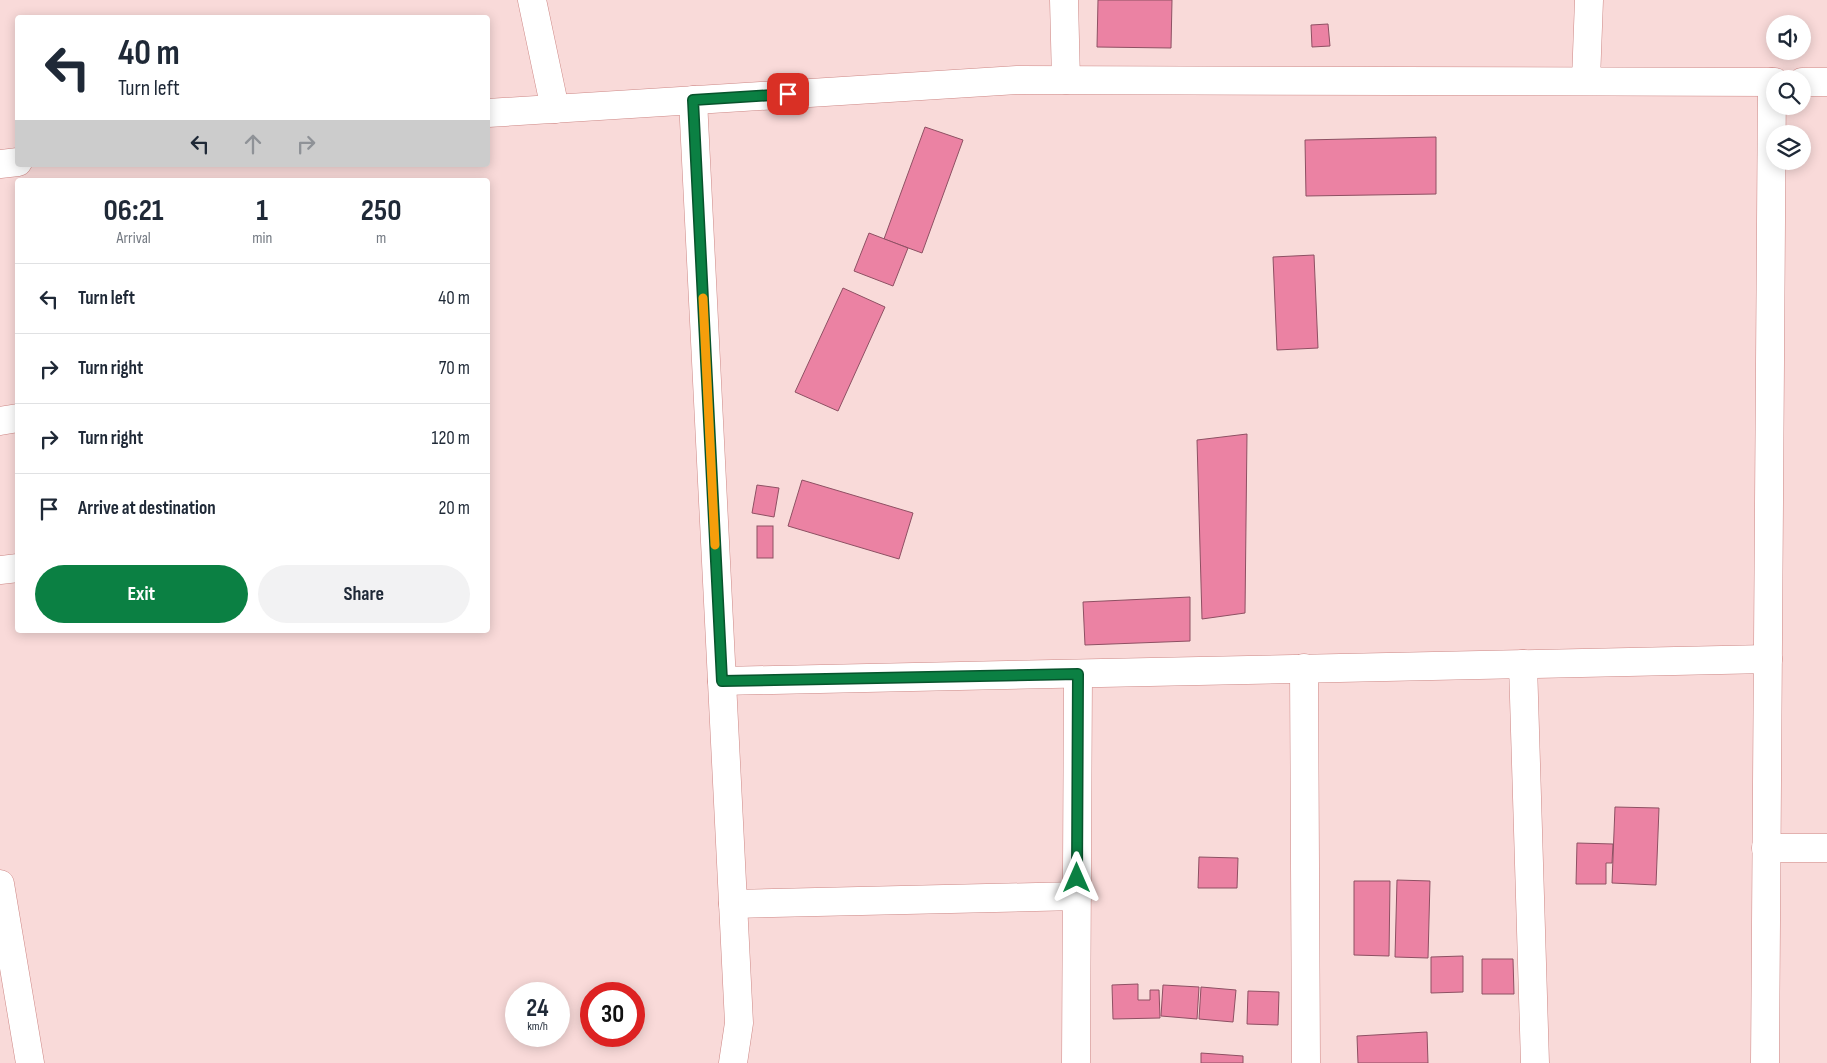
<!DOCTYPE html>
<style>
body{margin:0;font-family:"Sofia Sans Condensed",sans-serif;background:#f2f2f3;color:#1f2937;height:100vh;display:flex;flex-direction:column;font-size:19px;white-space:nowrap}
*{box-sizing:border-box;margin:0}
p{font-size:16px;color:#747a83}
.icon{flex:none;width:28px;height:28px;fill:none;stroke:currentColor;stroke-width:2;stroke-linecap:round;stroke-linejoin:round}
.map{position:relative;flex:1;overflow:hidden}
.details{position:absolute;left:15px;top:178px;width:475px;height:455px;display:flex;flex-direction:column;background:#fff;border-radius:5px;box-shadow:0 2px 12px #0003}
.details>*{flex:none}
.guide{position:absolute;left:15px;top:15px;width:475px;height:152px;border-radius:5px;box-shadow:0 2px 12px #0003;background:#fff;color:#1f2937;overflow:hidden}
.tools{position:absolute;left:1766px;top:15px;display:grid;gap:10px}
.tools a{display:grid;place-items:center;width:45px;height:45px;border-radius:50%;background:#fff;box-shadow:0 2px 12px #0003;font-size:25px}
.speed{position:absolute;left:505px;top:982px;display:flex;gap:10px;font-size:25px;font-weight:700;text-align:center}
.speed>*{display:grid;place-content:center;width:65px;height:65px;border-radius:50%;background:#fff;box-shadow:0 2px 12px #0003;line-height:1}
.speed small{font-size:12px;font-weight:400}
.speed .limit{border:8px solid #d22;background:#fff;color:#111}
.pin{position:absolute;display:grid;place-items:center;width:42px;height:42px;color:#fff;margin:-21px;border-radius:10px;box-shadow:0 2px 8px #0006}
.me{position:absolute;width:55px;margin:-28px;rotate:0deg;stroke-linejoin:round;filter:drop-shadow(0 0 4px #0008)}
.turn{display:flex;align-items:center;gap:18px;height:105px;padding:0 20px;font-size:22px}
.turn .icon{width:65px;height:65px;stroke-width:2.5}
.turn b{display:block;font-size:35px;line-height:42px}
.lanes{display:flex;align-items:center;height:48px;padding:0 20px;background:#0003;justify-content:center;gap:25px;direction:ltr}
.lanes .off{opacity:.35}
.eta{display:flex;justify-content:space-evenly;align-items:center;height:85px;text-align:center}
.eta b{font-size:30px;font-weight:700;line-height:35px}
.action{display:flex;gap:10px;margin-top:auto;padding:10px 20px}
.action a{flex:1;height:58px;border-radius:30px;background:#0b8043;color:#fff;font-size:20px;font-weight:700;line-height:58px;text-align:center}
.action a+a{background:#f2f2f3;color:#1f2937}
ul{padding:0;list-style:none}
li{display:flex;align-items:center;gap:15px;height:70px;padding:0 20px;border-top:1px solid #e0e1e3}
li div{flex:1}
li b{display:block;font-size:19px}
li em{font-style:normal}
.map>svg:first-child{display:block}
</style>
<div class="map">
<svg width="1827" height="1063" viewBox="0 0 1827 1063">
<rect width="100%" height="100%" fill="#f9dad9"/>
<g fill="#eb82a3" stroke="#8e5063">
<path d="M1098 0H1172L1171 48 1097 47Z"/>
<path d="M1328 24 1330 46 1312 47 1311 25Z"/>
<path d="M925 127 963 140 922 253 884 239Z"/>
<path d="M1436 137V194L1306 196 1305 140Z"/>
<path d="M869 233 908 248 893 286 854 271Z"/>
<path d="M1314 255 1318 348 1277 350 1273 257Z"/>
<path d="M843 288 885 307 838 411 795 392Z"/>
<path d="M1247 434 1245 613 1202 619 1197 440Z"/>
<path d="M802 480 913 513 899 559 788 526Z"/>
<path d="M757 485 779 488 774 517 752 513Z"/>
<rect x="757" y="526" width="16" height="32"/>
<path d="M1190 597V641L1085 645 1083 602Z"/>
<path d="M1615 807 1659 808 1656 885 1612 883Z"/>
<path d="M1577 843 1613 844 1612 863H1606V884H1576Z"/>
<path d="M1199 857 1238 858 1237 888H1198Z"/>
<path d="M1397 880 1430 881 1428 958 1395 957Z"/>
<path d="M1354 881H1390L1389 956 1354 955Z"/>
<path d="M1463 956V992L1431 993V957Z"/>
<path d="M1482 959H1513L1514 994H1482Z"/>
<path d="M1138 984V1000H1150V990H1159L1160 1018 1113 1019 1112 985Z"/>
<path d="M1163 985 1199 987 1197 1019 1161 1016Z"/>
<path d="M1201 987 1236 990 1233 1022 1199 1019Z"/>
<path d="M1248 991 1279 992 1278 1025 1247 1024Z"/>
<path d="M1427 1032 1428 1063H1358L1357 1036Z"/>
<path d="M1201 1053 1243 1056V1063H1201Z"/>
</g>
<g fill="none" stroke-linecap="round" stroke-linejoin="round">
<defs>
<g id="minor">
<path d="M532 0 555 109"/>
<path d="M1064 0 1066 80"/>
<path d="M1586 80 1589 0"/>
<path d="M1802 82H1827"/>
<path d="M693 100 739 1023 733 1063"/>
<path d="M488 113 1017 80 1775 82"/>
<path d="M0 164 18 162"/>
<path d="M0 421 18 418"/>
<path d="M0 570 18 568"/>
<path d="M1523 664 1535 1063"/>
<path d="M1304 668 1306 1063"/>
<path d="M722 681 1768 659"/>
<path d="M1766 848H1827"/>
<path d="M733 904 1077 896"/>
<path d="M1076 1063 1078 674"/>
<path d="M1765 1063 1772 82"/>
</g>
<path id="major" d="M0 884 30 1063"/>
</defs>
<use href="#minor" stroke="#cd8785" stroke-width="29"/>
<use href="#major" stroke="#cd8785" stroke-width="29"/>
<use href="#minor" stroke="#fff" stroke-width="28"/>
<use href="#major" stroke="#fff" stroke-width="28"/>
</g>
<g fill="none" stroke-linecap="round" stroke-linejoin="round">
<defs>
<path id="route" d="M788 94 693 100 722 681 1078 674 1077 878"/>
</defs>
<use href="#route" stroke="#07532c" stroke-width="12"/>
<use href="#route" stroke="#0b8043" stroke-width="9"/>
<path stroke="#f59e0b" stroke-width="9" d="M703 298 715 545"/>
</g>
</svg>
<div class="tools">
<a><svg class="icon" aria-label="sound" viewBox="0 0 24 24"><path d="M4 9h4l5-4v14l-5-4H4zM17 9q2 3 0 6"/></svg></a>
<a><svg class="icon" aria-label="search" viewBox="0 0 24 24"><circle cx="10" cy="10" r="6"/><path d="M15 15l6 6"/></svg></a>
<a><svg class="icon" aria-label="layers" viewBox="0 0 24 24"><path d="M12 4l9 5-9 5-9-5zM3 14l9 5 9-5"/></svg></a>
</div>
<div class="speed"><div>24<small>km/h</small></div><div class="limit">30</div></div>
<div class="pin" style="left:788px;top:94px;background:#d93025"><svg class="icon" aria-label="arrive" viewBox="0 0 24 24"><path d="M6 21V4h12l-3 4 3 4H6"/></svg></div>
<svg class="me" style="left:1077px;top:878px" viewBox="-20 -20 40 40"><path d="M0-17L14 15 0 8-14 15z" fill="#0b8043" stroke="#fff" stroke-width="4"/></svg>
<div class="guide">
<div class="turn"><svg class="icon" aria-label="left" viewBox="0 0 24 24"><path d="M17 20v-9H6M10 6l-5 5 5 5"/></svg><div><b>40 m</b>Turn left</div></div>
<div class="lanes"><svg class="icon" aria-label="left" viewBox="0 0 24 24"><path d="M17 20v-9H6M10 6l-5 5 5 5"/></svg><svg class="icon off" aria-label="ahead" viewBox="0 0 24 24"><path d="M12 20V5M6 11l6-6 6 6"/></svg><svg class="icon off" aria-label="right" viewBox="0 0 24 24"><path d="M7 20v-9h11M14 6l5 5-5 5"/></svg></div>
</div>
<section class="details">
<div class="eta">
<div><b>06:21</b><p>Arrival</p></div>
<div><b>1</b><p>min</p></div>
<div><b>250</b><p>m</p></div>
</div>
<ul>
<li><svg class="icon" aria-label="left" viewBox="0 0 24 24"><path d="M17 20v-9H6M10 6l-5 5 5 5"/></svg><div><b>Turn left</b></div><em>40 m</em></li>
<li><svg class="icon" aria-label="right" viewBox="0 0 24 24"><path d="M7 20v-9h11M14 6l5 5-5 5"/></svg><div><b>Turn right</b></div><em>70 m</em></li>
<li><svg class="icon" aria-label="right" viewBox="0 0 24 24"><path d="M7 20v-9h11M14 6l5 5-5 5"/></svg><div><b>Turn right</b></div><em>120 m</em></li>
<li><svg class="icon" aria-label="arrive" viewBox="0 0 24 24"><path d="M6 21V4h12l-3 4 3 4H6"/></svg><div><b>Arrive at destination</b></div><em>20 m</em></li>
</ul>
<div class="action"><a>Exit</a><a>Share</a></div>
</section>
</div>
